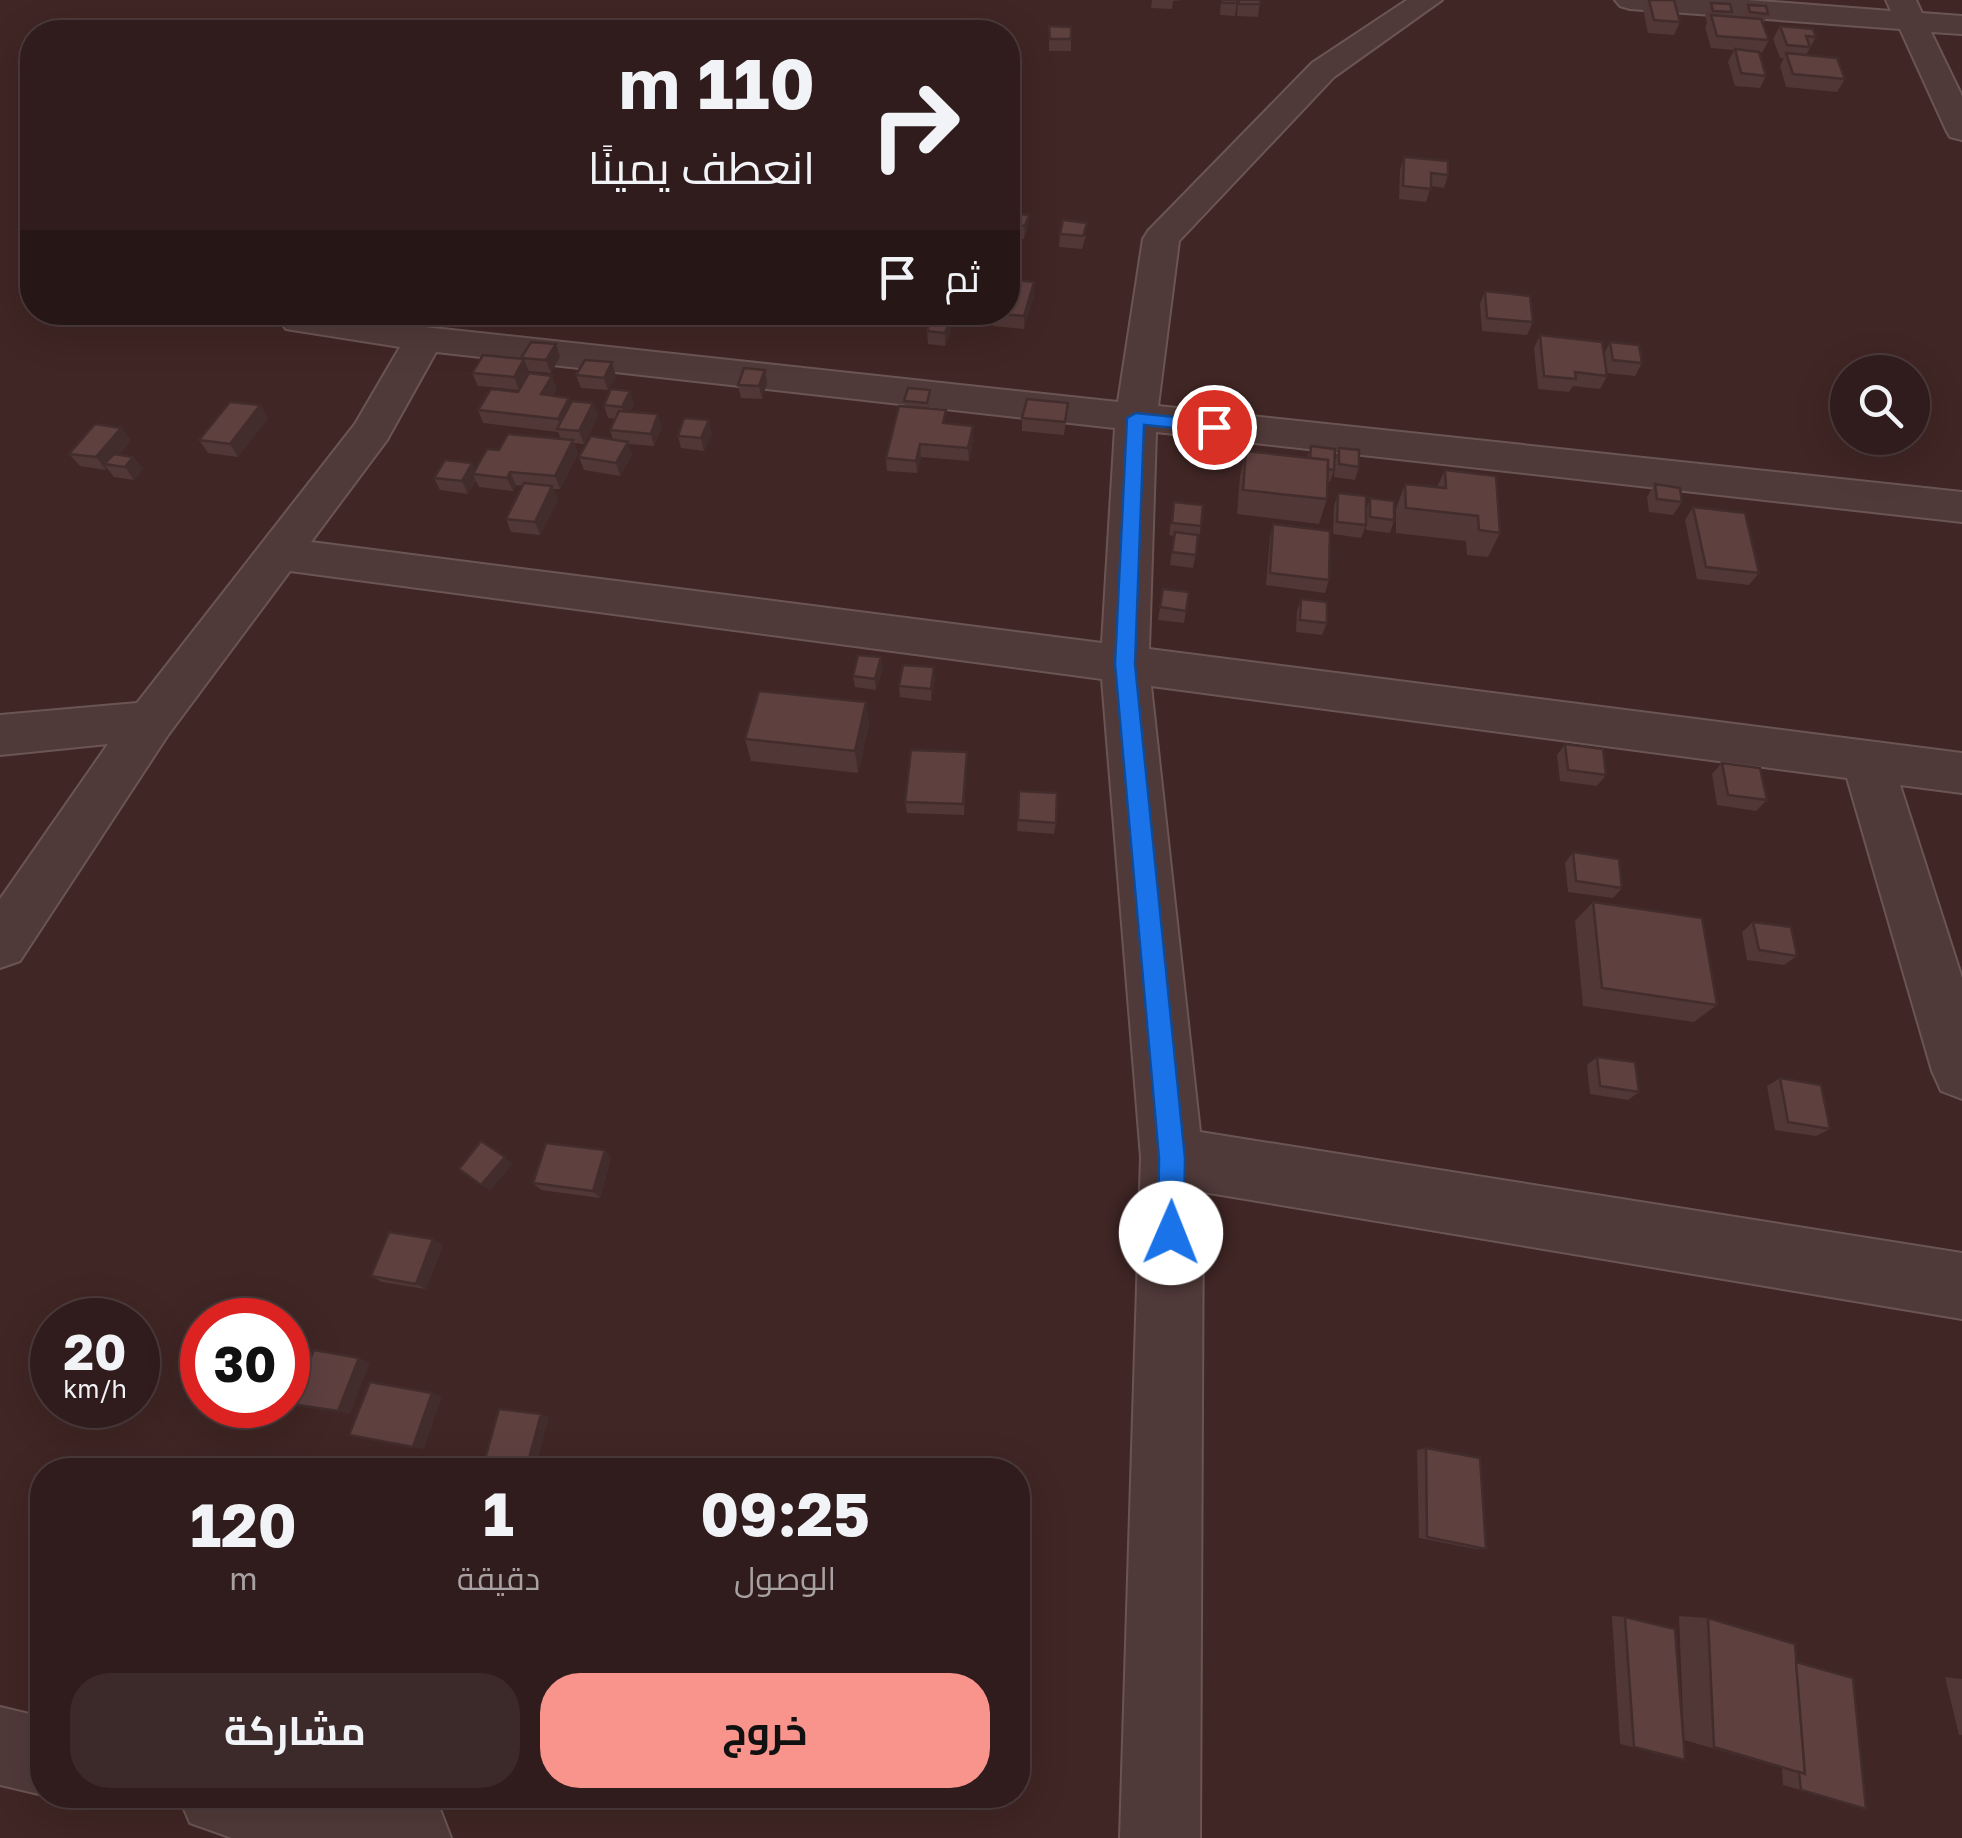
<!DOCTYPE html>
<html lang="ar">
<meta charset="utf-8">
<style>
body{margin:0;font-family:"Golos Text",Cairo,sans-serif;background:#3c2929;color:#f1f3f6;direction:rtl;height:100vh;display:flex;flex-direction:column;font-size:38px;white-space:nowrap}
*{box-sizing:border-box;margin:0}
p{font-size:32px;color:#a8a1a3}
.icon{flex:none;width:55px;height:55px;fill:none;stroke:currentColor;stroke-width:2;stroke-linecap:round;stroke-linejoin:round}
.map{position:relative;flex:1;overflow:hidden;direction:ltr}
.details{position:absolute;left:30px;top:1458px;width:1000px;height:350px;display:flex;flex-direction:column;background:#301c1c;border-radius:40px;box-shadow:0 10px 40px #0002,0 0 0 2px #4b3a3b;direction:rtl}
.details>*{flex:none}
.hud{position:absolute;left:20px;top:20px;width:1000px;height:305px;border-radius:40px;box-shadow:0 10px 40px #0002,0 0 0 2px #4b3a3b;direction:rtl;background:#301c1c;color:#f1f3f6;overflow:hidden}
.fabs{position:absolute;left:1830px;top:355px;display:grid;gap:20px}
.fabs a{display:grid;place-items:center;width:100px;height:100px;border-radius:50%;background:#301c1c;box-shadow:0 10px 40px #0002,0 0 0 2px #4b3a3b;font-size:50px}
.speed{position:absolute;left:30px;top:1298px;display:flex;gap:20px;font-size:50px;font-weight:700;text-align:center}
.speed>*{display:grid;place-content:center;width:130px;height:130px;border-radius:50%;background:#301c1c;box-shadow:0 10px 40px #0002,0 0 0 2px #4b3a3b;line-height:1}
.speed small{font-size:25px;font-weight:400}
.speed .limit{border:15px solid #d22;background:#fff;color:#111}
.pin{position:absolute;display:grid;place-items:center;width:85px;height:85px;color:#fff;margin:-42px;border:5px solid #fff;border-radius:50%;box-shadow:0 2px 10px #0007}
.me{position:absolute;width:110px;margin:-55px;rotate:1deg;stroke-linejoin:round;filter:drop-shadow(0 0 8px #0008)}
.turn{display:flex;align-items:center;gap:35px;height:210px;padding:0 40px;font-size:45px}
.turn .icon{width:130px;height:130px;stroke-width:2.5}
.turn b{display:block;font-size:70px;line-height:85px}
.then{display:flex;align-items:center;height:95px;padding:0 40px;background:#0003;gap:20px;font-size:38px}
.eta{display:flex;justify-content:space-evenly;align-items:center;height:170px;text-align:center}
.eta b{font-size:60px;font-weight:700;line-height:70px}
.cta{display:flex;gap:20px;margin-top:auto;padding:20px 40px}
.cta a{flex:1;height:115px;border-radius:40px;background:#f9948c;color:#111;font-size:40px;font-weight:700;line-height:115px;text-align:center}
.cta a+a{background:#3c2929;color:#f1f3f6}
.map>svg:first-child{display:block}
</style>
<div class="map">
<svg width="1962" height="1838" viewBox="0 0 1962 1838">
<rect width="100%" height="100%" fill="#402625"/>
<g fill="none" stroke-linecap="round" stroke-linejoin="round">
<defs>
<g id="street">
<path d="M1407 0H1442L1334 77 1179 241 1158 406 1962 492V522L1156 432 1149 649 1962 753V793L1900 785 1962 978V1099L1941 1091 1932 1071 1847 778 1151 686 1200 1132 1962 1253V1319L1203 1192 1200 1838H1120L1141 1157 1102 679 290 571 168 735 20 961 0 968V899L108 744 0 755V715L137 703 355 424 400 347 286 329 280 321 286 313 320 312 424 327 1118 402 1143 239 1148 231 1312 63ZM436 352 1115 428 1102 643 311 542 387 440Z"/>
<path d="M1615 0H1747L1891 11 1886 0H1916L1922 13 1962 16V34L1931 32 1962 96V140L1950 137 1946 130 1900 29 1630 9 1620 6Z"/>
<path d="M0 1707 42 1717 43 1795 0 1785Z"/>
<path d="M178 1795H399L440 1809 451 1838H232L190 1823Z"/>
</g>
</defs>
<use href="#street" stroke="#6b5554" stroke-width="4"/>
<use href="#street" fill="#503a39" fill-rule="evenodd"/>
</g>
<g fill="#513736">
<path d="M1152 0H1183L1173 1 1172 9 1151 8Z"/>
<path d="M1221 0H1237L1235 16 1220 15Z"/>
<path d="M1238 0H1260L1258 17 1237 16Z"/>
<path d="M1647 0H1674L1680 22 1674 35 1648 33 1643 9Z"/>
<path d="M1711 3 1732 12 1730 16 1742 17 1748 5 1768 14 1763 24 1769 40 1762 53 1760 52 1766 76 1760 88 1735 86 1728 62 1734 50 1711 48 1705 27 1707 23 1705 16Z"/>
<path d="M1049 26 1071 27V51H1049Z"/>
<path d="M1780 26 1816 37 1806 55 1845 79 1837 92 1786 87 1780 66 1784 58H1780L1773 39Z"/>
<path d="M1404 157 1448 175 1444 188 1431 186 1426 202 1399 199 1400 170Z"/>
<path d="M1008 213 1029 215 1028 228 1024 239 1008 237Z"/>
<path d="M1060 234 1086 236 1082 249 1059 247Z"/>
<path d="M1034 282V295L1024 329 993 326V312Z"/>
<path d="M1485 291 1533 322 1527 335 1482 331 1480 304Z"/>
<path d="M830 312H914L909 326 830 317Z"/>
<path d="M942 312H990L988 319 942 314Z"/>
<path d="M927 331H951L945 346 928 344Z"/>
<path d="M1540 335 1604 354 1610 342 1642 363 1635 376 1607 373V376L1600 389 1573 386 1569 392 1538 389 1534 348Z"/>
<path d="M560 357 551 373 528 371 529 372 519 390 478 386 472 373 522 359 521 358Z"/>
<path d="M765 370 767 383 762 399 741 398 738 385Z"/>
<path d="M576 375 616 376 608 390 581 388Z"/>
<path d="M557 389 553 396 569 398 571 403H593L598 416 584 444 574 443 578 453 560 489H553L558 499 540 535 511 532 506 519 523 486 516 485 513 491 479 487 476 481 468 494 440 490 434 478 472 463 475 470 499 450 561 439 558 432 483 423 478 410 518 392Z"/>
<path d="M904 401 931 403 929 409 947 424 973 426V439L969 461 921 457 917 473 887 471 886 458 905 407Z"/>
<path d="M1068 403 1064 435 1022 431V418Z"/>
<path d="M634 404 630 412 662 427 654 446 628 444 632 455 620 476 584 470 579 457 613 440 610 430 615 419 608 418 604 405Z"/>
<path d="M260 405 268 418 238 457 208 453 199 440Z"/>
<path d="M121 428 131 441 119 454 133 457 143 469 134 480 114 477 107 468 106 470 80 466 69 454Z"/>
<path d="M712 433 704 451 681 448 678 436Z"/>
<path d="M1311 446 1334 470 1330 482H1328L1327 499 1319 524 1237 514 1240 476 1246 451 1307 458Z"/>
<path d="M1339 448 1359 467 1355 480 1334 477 1335 461Z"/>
<path d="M1445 470 1500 533 1488 557 1467 555 1466 541 1396 533V509L1405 484 1437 487Z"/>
<path d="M1655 484 1682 502 1673 515 1649 512 1647 497Z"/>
<path d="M1338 493 1366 510 1370 498 1394 520 1390 533 1366 530V525L1361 538 1333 534 1334 506Z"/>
<path d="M1174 502 1201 526 1193 568 1170 565 1174 536 1169 535Z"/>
<path d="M1693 507 1759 573 1749 585 1697 579 1685 520Z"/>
<path d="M1273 524 1329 580 1325 593 1266 585 1270 537Z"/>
<path d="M1163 589 1186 611 1184 623 1158 620Z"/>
<path d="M1301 599 1327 623 1322 635 1296 632 1297 611Z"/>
<path d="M881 657 883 669 876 690 855 687 853 676Z"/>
<path d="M935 679 931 701 900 697 899 686Z"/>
<path d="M866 702 869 725 858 773 751 761 745 739Z"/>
<path d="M1565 744 1606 775 1597 786 1560 781 1557 755Z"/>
<path d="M967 752 964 815 907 813 905 802Z"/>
<path d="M1722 763 1767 800 1756 811 1717 805 1712 774Z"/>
<path d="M1019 791 1056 823 1054 834 1017 831Z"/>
<path d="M1573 852 1622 888 1613 898 1568 892 1565 863Z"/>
<path d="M1593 902 1717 1005 1694 1022 1583 1006 1575 921Z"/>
<path d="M1753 922 1797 956 1784 965 1747 960 1742 932Z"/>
<path d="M1597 1057 1639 1092 1628 1100 1590 1094 1587 1065Z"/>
<path d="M1780 1078 1830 1129 1816 1136 1775 1130 1767 1086Z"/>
<path d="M611 1157 600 1198 541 1190 533 1183Z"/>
<path d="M443 1245 426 1289 382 1282 371 1276Z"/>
<path d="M1426 1448 1486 1549H1476L1419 1538 1417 1450Z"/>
<path d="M1612 1616 1625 1617 1685 1760 1620 1744Z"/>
<path d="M1679 1616 1708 1618 1796 1662 1866 1809 1783 1785 1782 1768 1684 1740Z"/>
<path d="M1945 1677 1962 1679V1735H1959Z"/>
</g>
<g fill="#422d2c">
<path d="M1029 215 1028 228 1024 239 1025 226Z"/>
<path d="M1034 282V295L1024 329V316Z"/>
<path d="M909 312H914L909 326Z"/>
<path d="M951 318V331L945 346V333Z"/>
<path d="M556 344 560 357 551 373 546 360Z"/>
<path d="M524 359 529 372 519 390 514 377Z"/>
<path d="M612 362 616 376 608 390 604 378Z"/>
<path d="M765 370 767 383 762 399 759 386Z"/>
<path d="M552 376 557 389 546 407 541 394Z"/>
<path d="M630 391 634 404 626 420 622 407Z"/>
<path d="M569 398 574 410 562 429 558 419Z"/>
<path d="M593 403 598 416 584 444 579 431Z"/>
<path d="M260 405 268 418 238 457 230 444Z"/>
<path d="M658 414 662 427 654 446 651 434Z"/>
<path d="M709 420 712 433 704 451 701 438Z"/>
<path d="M973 426V439L969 461 968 448Z"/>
<path d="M121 428 131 441 110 465 104 464 107 468 106 470 96 457Z"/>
<path d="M573 440 578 453 560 489 555 476Z"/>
<path d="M628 442 632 455 620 476 616 463Z"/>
<path d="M920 444 921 457 917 473 916 461Z"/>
<path d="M133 457 143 469 134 480 125 467Z"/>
<path d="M472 463 478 475 473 474 476 481 468 494 462 481Z"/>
<path d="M510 472 516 485 513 491 507 478Z"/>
<path d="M552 486 558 499 540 535 535 522Z"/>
<path d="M881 657 883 669 876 690 875 679Z"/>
<path d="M934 667 935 679 931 701V689Z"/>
<path d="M866 702 869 725 858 773 855 751Z"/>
<path d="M605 1150 611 1157 600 1198 593 1191Z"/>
<path d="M505 1157 513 1164 490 1191 481 1185Z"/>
<path d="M433 1239 443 1245 426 1289 416 1284Z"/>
<path d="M359 1358 370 1362 350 1414 338 1411Z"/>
<path d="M432 1393 442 1396 424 1449 413 1447Z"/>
<path d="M541 1414 549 1417 535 1470H526Z"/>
</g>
<g fill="#5e403f" stroke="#422d2c" stroke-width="2.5">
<rect x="1222" y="0" width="15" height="3"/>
<rect x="1239" y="0" width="21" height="4"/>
<path d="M1649 0H1674L1680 22 1654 20Z"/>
<path d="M1711 3 1730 4 1732 12 1713 11Z"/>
<path d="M1748 5 1766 6 1768 14 1750 12Z"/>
<path d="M1711 15 1761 19 1769 40 1717 36Z"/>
<path d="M1049 26 1071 27V39H1050Z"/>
<path d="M1780 26 1813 29 1816 37 1806 36 1810 47 1787 45Z"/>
<path d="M1735 49 1759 52 1766 76 1741 73Z"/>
<path d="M1786 53 1837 58 1845 79 1793 74Z"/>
<path d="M1404 157 1448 161V175L1431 173V189L1403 186Z"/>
<path d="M1008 213 1029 215 1025 226 1008 224Z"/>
<path d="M1063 220 1087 223 1083 236 1060 234Z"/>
<path d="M1008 279 1034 282 1024 316 993 313 1008 312Z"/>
<path d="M1485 291 1530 296 1533 322 1487 318Z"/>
<path d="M932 316 951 318 945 333 927 331Z"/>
<path d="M1540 335 1602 342 1607 376 1575 372 1576 379 1544 376Z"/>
<path d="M531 342 556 344 546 360 521 358Z"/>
<path d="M1610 342 1639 345 1642 363 1613 360Z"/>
<path d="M483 355 524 359 514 377 472 373Z"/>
<path d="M585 360 612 362 604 378 576 375Z"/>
<path d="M744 368 765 370 759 386 738 385Z"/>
<path d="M529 373 552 376 541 394 569 398 558 419 478 410 491 389 518 392Z"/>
<path d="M908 388 930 390 927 403 904 401Z"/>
<path d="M611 389 630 391 622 407 604 405Z"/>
<path d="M1027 399 1068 403 1065 422 1022 418Z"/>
<path d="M572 401 593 403 579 431 557 429Z"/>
<path d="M230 402 260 405 230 444 199 440Z"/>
<path d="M899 406 946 410 943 423 973 426 968 448 920 444 916 461 886 458Z"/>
<path d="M619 411 658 414 651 434 610 430Z"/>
<path d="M684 418 709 420 701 438 678 436Z"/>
<path d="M95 424 121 428 96 457 69 454Z"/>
<path d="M508 434 573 440 555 476 510 472 507 478 473 474 487 449 499 450Z"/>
<path d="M591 436 628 442 616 463 579 457Z"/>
<path d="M1311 446 1335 449 1334 470 1328 469V460L1310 458Z"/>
<path d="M1339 448 1359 450V467L1339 464Z"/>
<path d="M1246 451 1328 460 1327 499 1243 490Z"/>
<path d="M114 454 133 457 125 467 104 464Z"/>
<path d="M445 460 472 463 462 481 434 478Z"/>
<path d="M1445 470 1496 476 1500 533 1479 530 1478 516 1406 508 1405 484 1446 488Z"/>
<path d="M524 483 552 486 535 522 506 519Z"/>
<path d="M1655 484 1680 488 1682 502 1657 499Z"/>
<path d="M1338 493 1366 496V525L1337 522Z"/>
<path d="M1370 498 1394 501V520L1370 517Z"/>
<path d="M1174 502 1203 505 1201 526 1172 523Z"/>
<path d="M1693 507 1745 513 1759 573 1706 567Z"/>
<path d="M1273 524 1330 531 1329 580 1270 573Z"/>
<path d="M1175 532 1198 535 1196 555 1172 552Z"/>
<path d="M1163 589 1189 592 1186 611 1160 607Z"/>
<path d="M1301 599 1327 602V623L1300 620Z"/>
<path d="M858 655 881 657 875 679 853 676Z"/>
<path d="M903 665 934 667 931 689 899 686Z"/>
<path d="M759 691 866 702 855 751 745 739Z"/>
<path d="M1565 744 1603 749 1606 775 1568 770Z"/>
<path d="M911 750 967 752 963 804 905 802Z"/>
<path d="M1722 763 1760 768 1767 800 1728 795Z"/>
<path d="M1019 791 1057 793 1056 823 1018 820Z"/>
<path d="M1573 852 1619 859 1622 888 1576 881Z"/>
<path d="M1593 902 1702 918 1717 1005 1602 988Z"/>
<path d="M1753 922 1791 927 1797 956 1759 950Z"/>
<path d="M1597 1057 1635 1062 1639 1092 1600 1086Z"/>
<path d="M1780 1078 1821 1085 1830 1129 1788 1122Z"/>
<path d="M481 1141 505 1157 481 1185 459 1169Z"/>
<path d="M546 1143 605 1150 593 1191 533 1183Z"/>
<path d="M389 1232 433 1239 416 1284 371 1276Z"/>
<path d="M314 1350 359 1358 338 1411 291 1404Z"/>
<path d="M370 1382 432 1393 413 1447 349 1435Z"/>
<path d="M499 1409 541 1414 526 1470H482Z"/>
<path d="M1426 1448 1480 1458 1486 1549 1427 1537Z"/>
<path d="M1625 1617 1675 1629 1685 1760 1634 1747Z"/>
<path d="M1708 1618 1795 1644 1805 1774 1714 1747Z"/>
<path d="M1796 1662 1853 1678 1866 1809 1801 1790 1799 1772 1805 1774Z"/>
</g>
<path fill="#1a73e8" stroke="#114b97" stroke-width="2.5" d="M1136 413 1214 421 1223 427 1214 432 1144 425 1135 664 1185 1158 1184 1233 1180 1242 1171 1246 1161 1242 1158 1233 1159 1158 1115 664 1127 418Z"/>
</svg>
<div class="fabs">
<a><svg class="icon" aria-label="search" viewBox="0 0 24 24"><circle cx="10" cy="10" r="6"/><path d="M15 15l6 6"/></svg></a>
</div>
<div class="speed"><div>20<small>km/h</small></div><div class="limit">30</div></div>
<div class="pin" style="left:1214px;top:427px;background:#d93025"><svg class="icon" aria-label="arrive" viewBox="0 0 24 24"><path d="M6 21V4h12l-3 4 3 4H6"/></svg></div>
<svg class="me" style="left:1171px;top:1233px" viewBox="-20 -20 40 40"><circle r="19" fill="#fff"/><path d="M0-13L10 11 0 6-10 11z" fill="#1a73e8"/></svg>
<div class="hud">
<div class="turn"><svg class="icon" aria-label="right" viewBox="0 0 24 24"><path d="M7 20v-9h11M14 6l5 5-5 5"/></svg><div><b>110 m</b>انعطف يمينًا</div></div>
<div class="then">ثم<svg class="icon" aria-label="arrive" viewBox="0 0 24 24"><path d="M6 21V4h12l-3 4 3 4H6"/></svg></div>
</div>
<section class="details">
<div class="eta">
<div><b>09:25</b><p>الوصول</p></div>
<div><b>1</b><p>دقيقة</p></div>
<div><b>120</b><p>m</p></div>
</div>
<div class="cta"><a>خروج</a><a>مشاركة</a></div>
</section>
</div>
